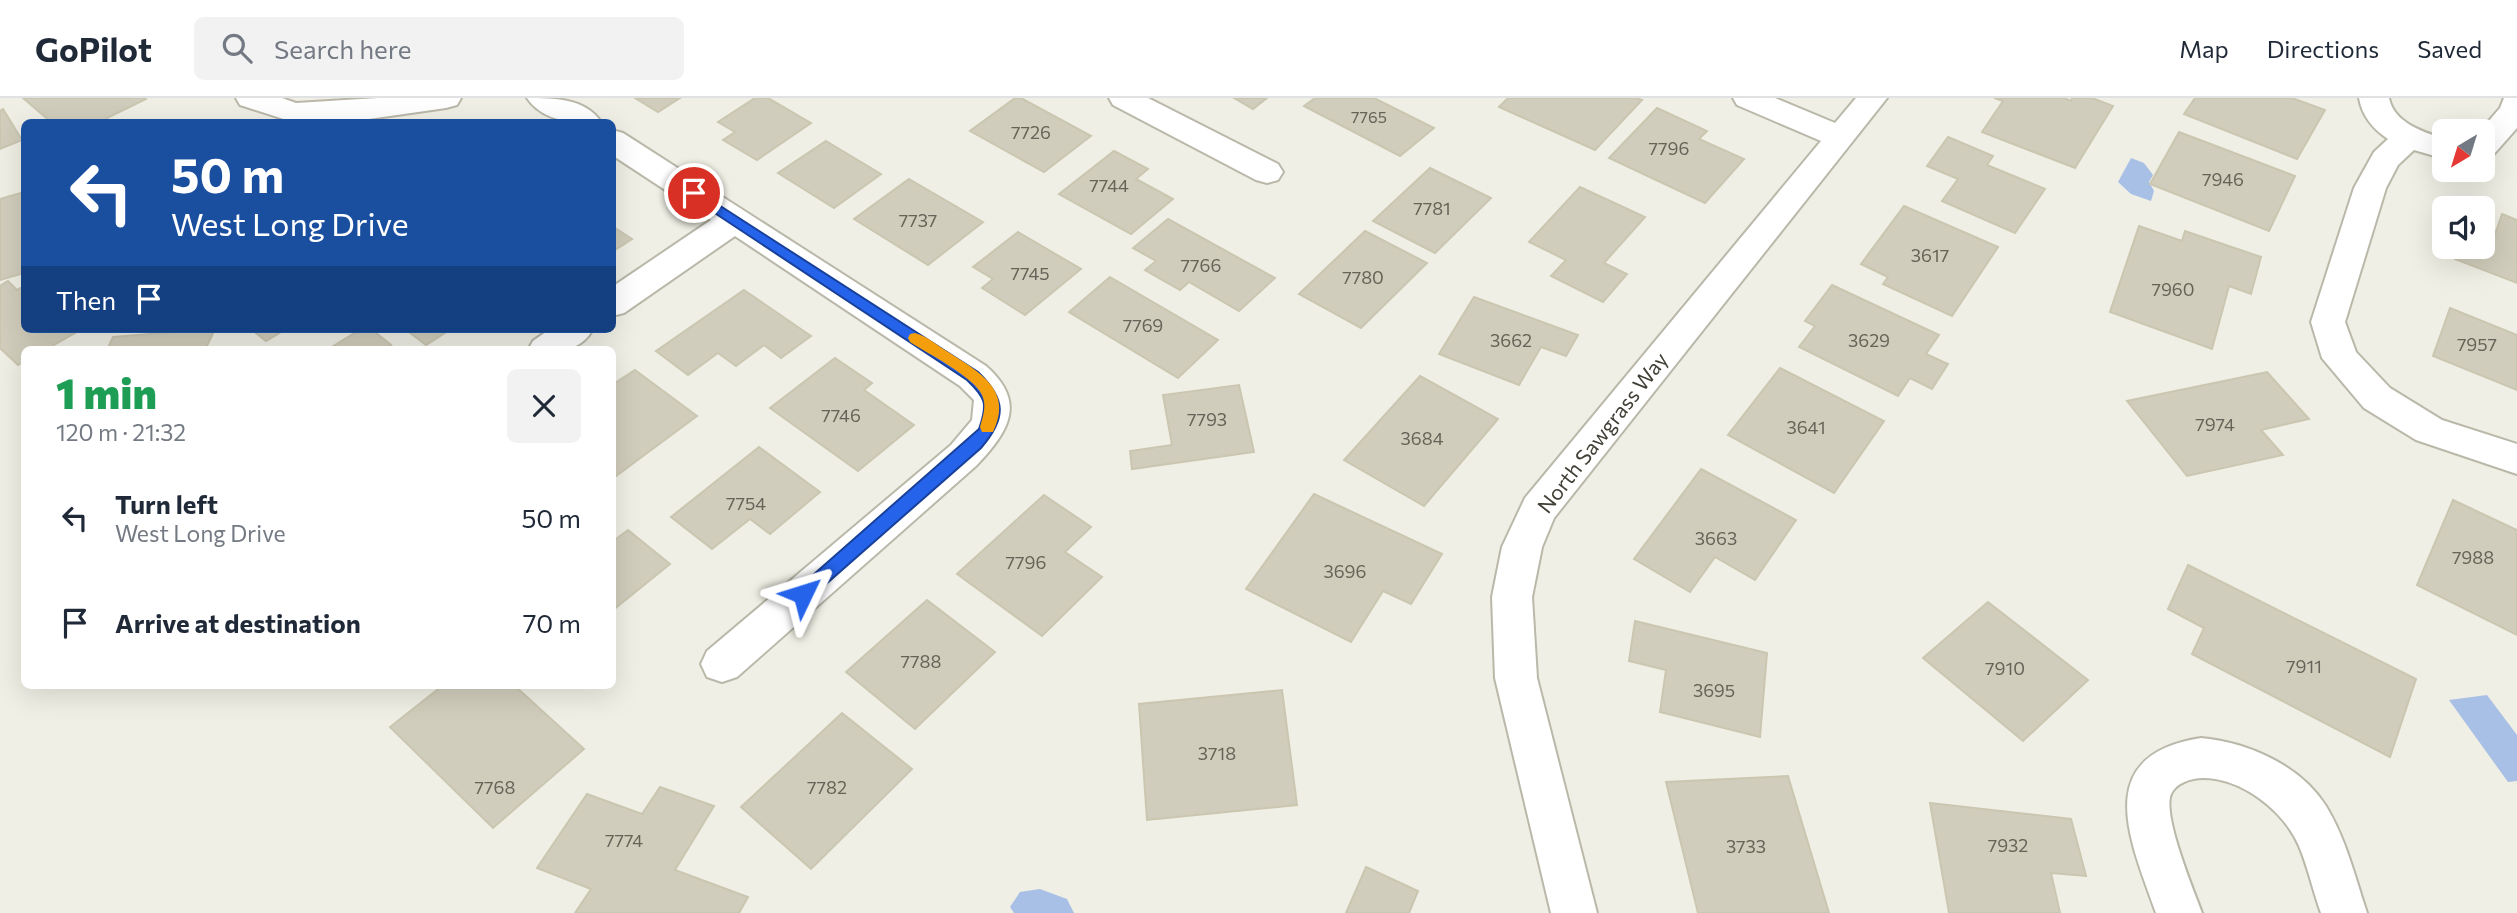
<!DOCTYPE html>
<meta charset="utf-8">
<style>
body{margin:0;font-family:Commissioner,sans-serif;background:#f2f2f3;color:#1f2937;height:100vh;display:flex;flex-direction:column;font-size:26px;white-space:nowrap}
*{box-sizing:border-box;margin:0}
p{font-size:23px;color:#747a83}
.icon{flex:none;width:38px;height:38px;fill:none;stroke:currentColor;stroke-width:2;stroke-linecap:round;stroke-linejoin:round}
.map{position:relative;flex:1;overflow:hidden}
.sheet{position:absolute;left:21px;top:248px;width:595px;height:343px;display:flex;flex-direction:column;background:#fff;border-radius:10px;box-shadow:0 7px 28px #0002}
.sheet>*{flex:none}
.banner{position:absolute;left:21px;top:21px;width:595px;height:214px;border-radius:10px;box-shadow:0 7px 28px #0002;background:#1a4fa0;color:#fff;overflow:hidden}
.needle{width:46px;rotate:218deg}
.tools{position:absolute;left:2432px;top:21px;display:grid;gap:14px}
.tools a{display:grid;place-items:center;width:63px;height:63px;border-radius:10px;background:#fff;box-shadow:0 7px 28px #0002;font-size:35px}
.pin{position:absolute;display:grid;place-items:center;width:60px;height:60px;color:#fff;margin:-30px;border:4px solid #fff;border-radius:50%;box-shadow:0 2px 7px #0007}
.me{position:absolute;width:77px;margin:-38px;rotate:49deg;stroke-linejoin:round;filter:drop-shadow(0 0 5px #0008)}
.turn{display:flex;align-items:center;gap:24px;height:147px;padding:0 35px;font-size:32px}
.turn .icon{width:91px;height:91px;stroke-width:2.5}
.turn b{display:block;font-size:49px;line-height:60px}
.then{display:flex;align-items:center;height:66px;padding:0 35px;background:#0003;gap:14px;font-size:26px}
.round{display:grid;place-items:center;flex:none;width:74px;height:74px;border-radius:10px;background:#f2f2f3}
.head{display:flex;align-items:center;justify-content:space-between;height:119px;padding:0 35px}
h1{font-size:42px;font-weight:800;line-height:52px;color:#1e9e55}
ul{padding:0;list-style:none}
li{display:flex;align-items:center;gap:21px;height:105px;padding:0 35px}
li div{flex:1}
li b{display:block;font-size:26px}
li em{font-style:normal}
header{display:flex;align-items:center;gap:42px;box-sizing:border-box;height:98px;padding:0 35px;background:#fff;border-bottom:2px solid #e0e1e3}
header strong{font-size:33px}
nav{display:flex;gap:38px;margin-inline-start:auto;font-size:24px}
.search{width:490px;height:63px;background:#f2f2f3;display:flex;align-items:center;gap:18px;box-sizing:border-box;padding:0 24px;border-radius:10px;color:#747a83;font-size:26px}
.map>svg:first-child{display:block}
</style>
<header>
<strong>GoPilot</strong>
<div class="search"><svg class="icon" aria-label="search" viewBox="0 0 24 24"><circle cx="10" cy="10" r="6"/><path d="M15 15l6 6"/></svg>Search here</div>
<nav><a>Map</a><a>Directions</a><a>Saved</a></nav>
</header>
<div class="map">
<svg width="2517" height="815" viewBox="0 0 2517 815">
<rect width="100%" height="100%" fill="#f0efe5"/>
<g fill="#a8bfe6">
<path d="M2131 60 2144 65 2153 77 2149 84 2154 93 2151 103 2131 96 2118 84Z"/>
<path d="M2487 597 2517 637V683L2508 684 2449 602Z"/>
<path d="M1040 791 1067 801 1074 815H1014L1010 809 1020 794Z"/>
</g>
<g fill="#d0cdbc" stroke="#cac6b0" stroke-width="2">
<path d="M23 0H145L146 1 99 24H51Z"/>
<path d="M635 0H680L658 14Z"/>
<path d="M755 0H768L811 25 757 62 723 42 735 34 718 24Z"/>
<path d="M1015 0H1021L1091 38 1044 74 970 33Z"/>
<path d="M1234 0H1267L1253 11Z"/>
<path d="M1315 0H1374L1434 30 1400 58 1304 8Z"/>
<path d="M1508 0H1636L1642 2 1595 52 1499 9Z"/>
<path d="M1994 0H2064L2071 3 2072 0H2092L2113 8 2075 70 1982 34 2003 3Z"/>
<path d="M2195 0H2292L2325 12 2297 61 2184 16Z"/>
<path d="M1657 10 1707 33 1699 41 1744 61 1705 105 1609 60Z"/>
<path d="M3 11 22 42 0 51V13Z"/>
<path d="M2179 34 2295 78 2269 133 2150 86Z"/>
<path d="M1948 39 1993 58 1987 67 2045 91 2015 135 1942 103 1958 81 1927 68Z"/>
<path d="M826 43 881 76 834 110 778 75Z"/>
<path d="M1114 53 1148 71 1136 81 1173 101 1131 136 1059 96Z"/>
<path d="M1430 70 1491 100 1435 155 1373 123Z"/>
<path d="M909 81 983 124 928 167 854 121Z"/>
<path d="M1580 89 1645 119 1604 165 1627 176 1603 204 1551 178 1566 162 1529 144Z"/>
<path d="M24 94V175L0 182V101Z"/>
<path d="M1904 108 1998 149 1952 218 1883 186 1888 179 1861 166Z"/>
<path d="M2502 116 2517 122V185L2455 161 2460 149H2483V131L2495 136Z"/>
<path d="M1168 121 1275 180 1239 213 1189 184 1180 192 1145 172 1156 163 1133 150Z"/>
<path d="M612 128 632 141 612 154Z"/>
<path d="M2139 128 2182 143 2185 133 2261 159 2251 196 2229 188 2212 251 2110 214Z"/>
<path d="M1365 133 1427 165 1361 230 1299 196Z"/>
<path d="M1018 134 1081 171 1025 217 982 190 993 181 973 169Z"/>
<path d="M1110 179 1218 242 1178 280 1069 214Z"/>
<path d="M8 183 17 192 24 188V231H82L45 252H24V264L18 267 0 250V188Z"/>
<path d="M1832 187 1939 237 1926 256 1948 266 1932 291 1910 280 1898 298 1799 249 1815 228 1805 223Z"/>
<path d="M744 192 811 238 781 260 764 247 736 268 718 255 688 277 656 253Z"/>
<path d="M1474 199 1578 237 1566 258 1541 249 1519 287 1439 256Z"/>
<path d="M2450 210 2517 237V292L2433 258Z"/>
<path d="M215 231 205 252H107L113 239Z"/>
<path d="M251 231H286L266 243Z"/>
<path d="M361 231H371L391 247 383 252H327Z"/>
<path d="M405 231H451L426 247Z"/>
<path d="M835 260 872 285 864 292 914 327 858 373 770 310Z"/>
<path d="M1780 270 1884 323 1834 395 1728 337Z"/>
<path d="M635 272 697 318 612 381V287Z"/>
<path d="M2267 274 2309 321 2261 332 2283 357 2187 378 2127 303Z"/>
<path d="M1420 278 1498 321 1424 408 1344 362Z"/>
<path d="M1239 287 1254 354 1132 371 1130 353 1172 347 1163 297Z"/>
<path d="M759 349 820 394 770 436 750 421 712 451 671 419Z"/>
<path d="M1701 371 1796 422 1755 482 1715 459 1690 494 1634 461Z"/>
<path d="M1314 396 1442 456 1411 506 1383 493 1351 544 1246 491Z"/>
<path d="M1044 397 1091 429 1065 454 1102 479 1042 538 957 476Z"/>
<path d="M2453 402 2517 432V537L2417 487Z"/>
<path d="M628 432 670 466 612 513V444Z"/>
<path d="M2188 467 2416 581 2390 659 2192 556 2204 530 2168 511Z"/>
<path d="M927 502 995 554 915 631 846 574Z"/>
<path d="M1988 504 2088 582 2023 643 1923 560Z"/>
<path d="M1635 523 1767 555 1760 639 1660 614 1666 572 1629 563Z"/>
<path d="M442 588H515L584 651 493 730 390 629Z"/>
<path d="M1282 592 1297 707 1147 722 1139 606Z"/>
<path d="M842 615 912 671 811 771 741 709Z"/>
<path d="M1788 678 1829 815H1698L1666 684Z"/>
<path d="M660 689 714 708 675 772 748 799 739 815H575L591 791 537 770 587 696 642 716Z"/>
<path d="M1930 705 2071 721 2086 778 2051 775 2060 815H1949Z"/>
<path d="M1366 769 1418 793 1409 815H1346Z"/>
</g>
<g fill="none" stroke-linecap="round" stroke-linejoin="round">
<defs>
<g id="minor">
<path d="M236 0H282L296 5 378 0H461L457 7 446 10 355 23 293 24 240 7Z"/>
<path d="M527 0C553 0 585 0 601 24 576 26 543 24 527 0Z"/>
<path d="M1109 0H1148L1278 66 1283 74 1278 82 1267 85 1256 82 1113 7Z"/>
<path d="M1733 0H1775L1835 25 1856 0H1887L1554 420 1542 449 1532 499 1537 580 1597 815H1551L1495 580 1492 499 1502 449 1525 400 1821 43 1737 7Z"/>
<path d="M2359 0H2389C2394 25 2423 34 2445 41V61L2414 52 2398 67 2386 90 2345 224 2356 254 2390 290 2442 322 2517 346V376L2416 342 2364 310 2322 260 2311 224 2354 90 2374 54 2388 41C2373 31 2362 18 2359 0Z"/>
<path d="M2504 0H2517V30L2494 56 2483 59V33H2480L2500 10Z"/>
<path d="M612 32 623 35 986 268C1027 304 1009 333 977 367L737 579 722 584 707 579 701 566 707 553 951 347 972 322 974 302 960 288 735 138 624 215 612 218V189L711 122 612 57Z"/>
<path d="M550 231H593C579 257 554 252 528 252L533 243Z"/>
<path d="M2201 640C2247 644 2300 667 2326 708 2346 741 2355 779 2367 815H2321C2313 793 2308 769 2299 748 2284 713 2242 680 2203 680 2191 680 2176 685 2171 696 2162 717 2194 793 2202 815H2156C2130 742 2090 657 2201 640Z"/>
</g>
</defs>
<use href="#minor" stroke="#bab8a9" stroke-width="4"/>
<use href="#minor" fill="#fff" fill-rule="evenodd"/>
</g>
<path fill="#2563eb" stroke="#184099" stroke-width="2" d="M694 91 978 274C1006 301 1007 320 981 350L809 501H797L795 496 797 491 979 331C988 306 986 300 967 282L689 98V92Z"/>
<path fill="#f59e0b" d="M915 235C927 238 938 248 948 254 979 274 1014 292 993 334H982L980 329C983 318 987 308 982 297 974 279 927 255 910 244L908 240 910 236Z"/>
<g text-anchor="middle" stroke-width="5" stroke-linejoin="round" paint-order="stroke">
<g font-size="16" fill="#666358">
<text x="1369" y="25">7765</text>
</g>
<g font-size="18" fill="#666358">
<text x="1031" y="41">7726</text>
<text x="1669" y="57">7796</text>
<text x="2223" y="88">7946</text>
<text x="1109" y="94">7744</text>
<text x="1432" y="117">7781</text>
<text x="918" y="129">7737</text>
<text x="1930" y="164">3617</text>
<text x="1201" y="174">7766</text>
<text x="1030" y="182">7745</text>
<text x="1363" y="186">7780</text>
<text x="2173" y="198">7960</text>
<text x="1143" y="234">7769</text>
<text x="1511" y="249">3662</text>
<text x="1869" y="249">3629</text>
<text x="2477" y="253">7957</text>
<text x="841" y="324">7746</text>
<text x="1207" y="328">7793</text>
<text x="2215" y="333">7974</text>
<text x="1806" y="336">3641</text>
<text x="1422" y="347">3684</text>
<text x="746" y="412">7754</text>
<text x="1716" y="447">3663</text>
<text x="2473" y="466">7988</text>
<text x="1026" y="471">7796</text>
<text x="1345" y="480">3696</text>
<text x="921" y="570">7788</text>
<text x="2304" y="575">7911</text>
<text x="2005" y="577">7910</text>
<text x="1714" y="599">3695</text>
<text x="1217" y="662">3718</text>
<text x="495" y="696">7768</text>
<text x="827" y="696">7782</text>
<text x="624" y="749">7774</text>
<text x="2008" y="754">7932</text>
<text x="1746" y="755">3733</text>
</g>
<g font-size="21" fill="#424036" stroke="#fff">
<text transform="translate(1603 335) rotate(-52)" y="7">North Sawgrass Way</text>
</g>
</g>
</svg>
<div class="tools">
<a><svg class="needle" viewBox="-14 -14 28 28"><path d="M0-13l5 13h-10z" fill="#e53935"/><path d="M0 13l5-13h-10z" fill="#747a83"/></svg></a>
<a><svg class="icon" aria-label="sound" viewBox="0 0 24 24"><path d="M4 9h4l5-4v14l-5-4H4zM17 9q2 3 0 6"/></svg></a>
</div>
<div class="pin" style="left:694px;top:95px;background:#d93025"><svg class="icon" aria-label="arrive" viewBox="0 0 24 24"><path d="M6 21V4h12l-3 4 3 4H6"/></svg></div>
<svg class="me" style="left:803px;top:496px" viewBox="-20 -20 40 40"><path d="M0-17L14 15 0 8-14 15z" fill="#2563eb" stroke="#fff" stroke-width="4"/></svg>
<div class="banner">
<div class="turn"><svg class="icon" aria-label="left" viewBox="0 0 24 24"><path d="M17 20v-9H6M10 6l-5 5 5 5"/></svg><div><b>50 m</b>West Long Drive</div></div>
<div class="then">Then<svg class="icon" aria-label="arrive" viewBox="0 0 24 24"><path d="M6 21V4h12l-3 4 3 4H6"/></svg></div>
</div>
<section class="sheet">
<div class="head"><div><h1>1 min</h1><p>120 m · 21:32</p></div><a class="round"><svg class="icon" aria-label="close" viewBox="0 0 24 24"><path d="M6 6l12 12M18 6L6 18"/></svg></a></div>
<ul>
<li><svg class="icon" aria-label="left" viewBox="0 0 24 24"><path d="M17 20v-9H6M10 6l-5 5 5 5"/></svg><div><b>Turn left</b><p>West Long Drive</p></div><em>50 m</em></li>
<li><svg class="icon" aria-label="arrive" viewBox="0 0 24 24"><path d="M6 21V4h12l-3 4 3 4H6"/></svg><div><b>Arrive at destination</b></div><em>70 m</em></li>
</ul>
</section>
</div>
